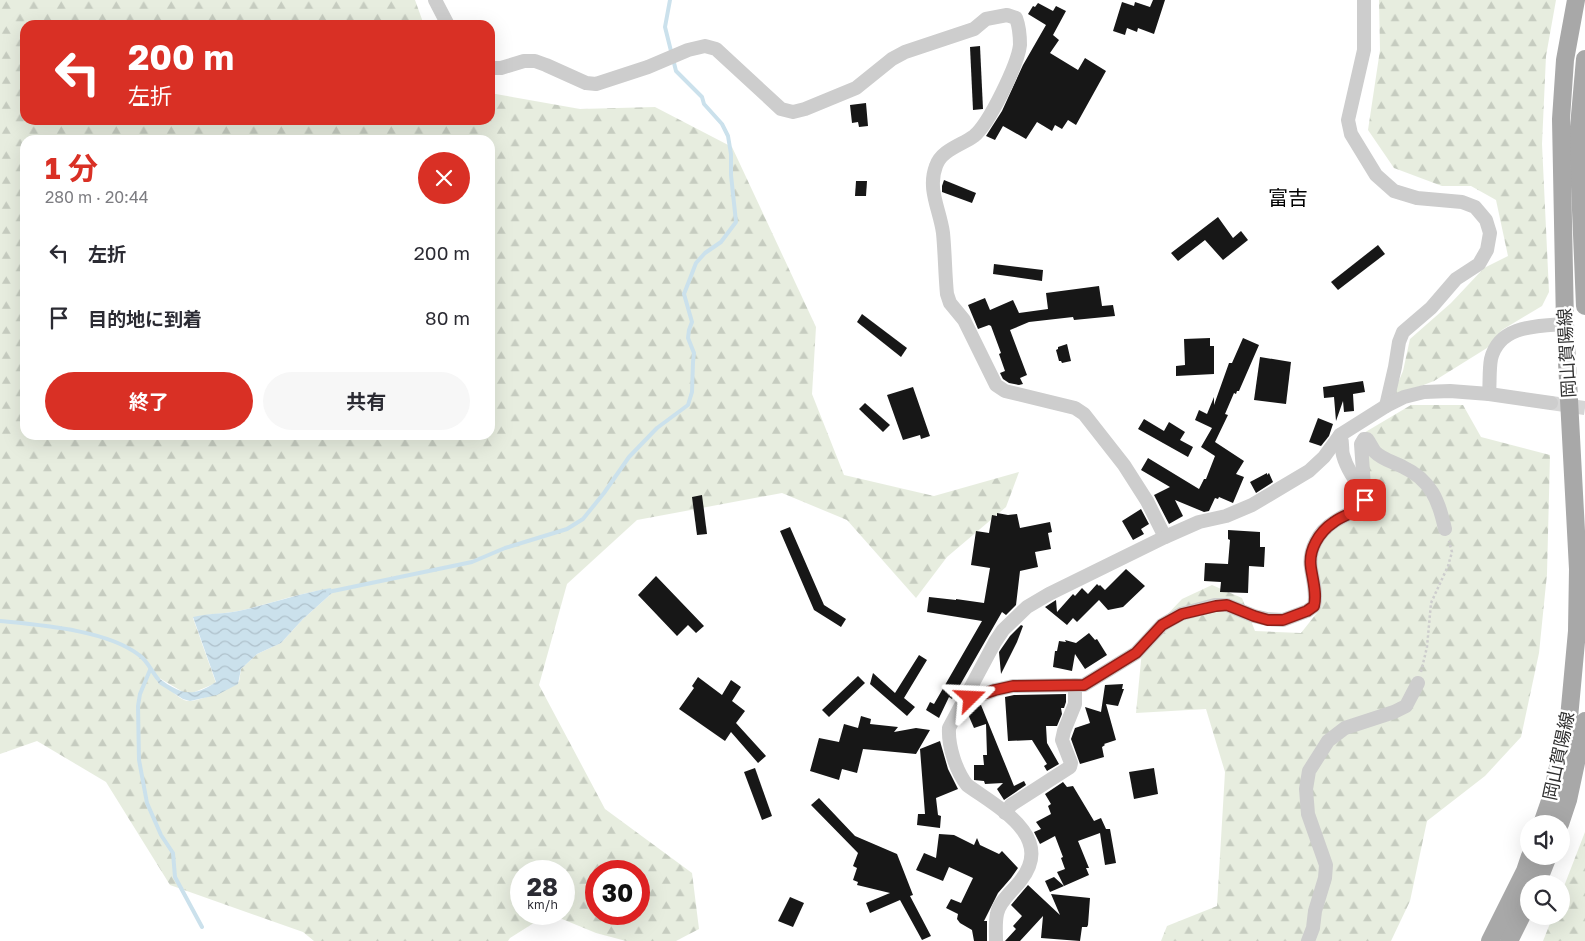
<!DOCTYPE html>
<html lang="ja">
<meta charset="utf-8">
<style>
body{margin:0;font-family:"Golos Text","Noto Sans JP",sans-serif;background:#f7f7f7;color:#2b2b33;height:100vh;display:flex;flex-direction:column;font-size:19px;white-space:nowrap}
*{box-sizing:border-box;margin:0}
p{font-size:16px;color:#7c7c81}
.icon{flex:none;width:28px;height:28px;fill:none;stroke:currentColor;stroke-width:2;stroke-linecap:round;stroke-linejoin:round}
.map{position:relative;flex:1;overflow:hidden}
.side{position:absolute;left:20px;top:135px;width:475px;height:305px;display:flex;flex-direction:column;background:#fff;border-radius:15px;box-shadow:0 5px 20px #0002}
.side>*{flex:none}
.guide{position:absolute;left:20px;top:20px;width:475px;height:105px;border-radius:15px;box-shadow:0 5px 20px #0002;background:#d93025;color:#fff;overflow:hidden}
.controls{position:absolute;left:1520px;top:815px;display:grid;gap:10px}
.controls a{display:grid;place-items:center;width:50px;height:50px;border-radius:50%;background:#fff;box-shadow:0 5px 20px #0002;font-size:25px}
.speed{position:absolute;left:510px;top:860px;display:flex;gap:10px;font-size:25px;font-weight:700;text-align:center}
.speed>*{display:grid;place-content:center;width:65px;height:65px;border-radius:50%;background:#fff;box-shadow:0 5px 20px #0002;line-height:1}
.speed small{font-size:12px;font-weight:400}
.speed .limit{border:8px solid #d22;background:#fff;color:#111}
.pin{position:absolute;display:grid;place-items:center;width:42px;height:42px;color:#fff;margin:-21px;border-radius:10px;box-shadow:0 2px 8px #0006}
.me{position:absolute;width:55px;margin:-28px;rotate:69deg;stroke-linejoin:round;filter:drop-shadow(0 0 4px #0008)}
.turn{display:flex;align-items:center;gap:18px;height:105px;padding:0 25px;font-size:22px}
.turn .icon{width:65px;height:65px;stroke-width:2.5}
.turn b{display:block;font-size:35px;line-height:42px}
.round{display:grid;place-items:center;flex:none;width:52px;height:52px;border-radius:26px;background:#f7f7f7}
.summary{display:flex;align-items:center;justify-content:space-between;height:85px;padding:0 25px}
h1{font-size:30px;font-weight:700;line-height:38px;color:#d93025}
.action{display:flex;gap:10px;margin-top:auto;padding:10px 25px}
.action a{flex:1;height:58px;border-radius:30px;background:#d93025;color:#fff;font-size:20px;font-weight:700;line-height:58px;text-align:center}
.action a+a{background:#f7f7f7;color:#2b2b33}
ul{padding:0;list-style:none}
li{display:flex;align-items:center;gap:15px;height:65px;padding:0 25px}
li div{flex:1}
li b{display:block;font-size:19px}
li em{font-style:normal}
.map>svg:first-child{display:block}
</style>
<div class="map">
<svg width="1585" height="941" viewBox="0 0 1585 941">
<defs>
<pattern id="forest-firs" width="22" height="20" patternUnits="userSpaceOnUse" patternTransform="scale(1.25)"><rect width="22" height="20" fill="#e7eddf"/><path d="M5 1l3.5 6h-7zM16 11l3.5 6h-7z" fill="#c6ccc0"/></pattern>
<pattern id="water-waves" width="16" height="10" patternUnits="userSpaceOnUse" patternTransform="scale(1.25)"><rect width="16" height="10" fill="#cbe1ec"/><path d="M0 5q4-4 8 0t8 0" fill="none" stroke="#afc1cb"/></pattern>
</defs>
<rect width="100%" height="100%" fill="#fff"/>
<g fill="url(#forest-firs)" fill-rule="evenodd">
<path d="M0 0H415L424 25H25V120H490V93L580 109 655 107 732 147 816 327 812 394 844 475 934 496 1019 472 1006 507 947 557 916 598 847 520 782 493 637 520 567 584 539 685 605 809 692 873 699 929 676 941H626L596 933 550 914H564V871H521V914H548L510 938 508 941H314L303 932 170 885 106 782 37 741 0 754ZM25 140H490V435H25ZM331 589 332 593 303 619 281 643 257 654 241 669 239 682C226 687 197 705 184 700 175 696 162 681 154 675L183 692 190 694 216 683 193 618C210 613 227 614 243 610 273 603 301 592 331 589ZM596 871H639V914H596Z"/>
<path d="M1379 0H1556L1546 56 1542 144 1549 292 1542 306 1502 330 1487 348 1434 381 1392 397 1403 371 1410 339 1451 303 1484 268 1508 256 1496 200 1471 186H1442L1394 168 1368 130 1380 50Z"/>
<path d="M1411 405H1463L1481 437 1550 455 1547 574 1539 653 1521 737 1485 776 1427 821 1410 901 1391 941H1161L1167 926 1217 906 1225 772 1206 709 1136 713 1143 640 1182 599 1212 585 1242 598 1255 631 1301 633 1320 609 1311 570 1320 540 1339 527 1358 507 1357 437Z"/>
<path d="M1585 832V941H1543L1553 916H1561V894Z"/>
</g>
<path fill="url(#water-waves)" d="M331 588 332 593 303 619 281 643 257 654 241 669 238 684 217 695 190 701 183 699 159 684 153 674C177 691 188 701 216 682L193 617C210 613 227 614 243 610 273 603 301 593 331 588Z"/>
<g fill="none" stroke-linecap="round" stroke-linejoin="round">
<g stroke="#cbe1ec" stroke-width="4">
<path d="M328 592 472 562 505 548 567 529 583 519 604 493 629 457 657 428 688 405 692 392 693 362 694 353 688 338 689 330 692 322 684 294 696 263 705 253 721 242 736 222 731 175V154L728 136 722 124 704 104 702 97 676 71 665 27 670 0"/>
<path d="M0 621C40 625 107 630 139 655 147 660 152 672 158 679"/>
<path d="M150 670 140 694 138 706 139 760 147 803 161 835 173 853 175 877 202 927"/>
</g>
</g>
<g fill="#171717">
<path d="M1153 0H1165L1154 34 1138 28 1137 32 1127 28 1125 35 1113 31 1122 2 1134 6 1135 2 1150 7Z"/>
<path d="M1038 3 1053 11 1056 6 1066 11 1053 35 1059 40 1050 53 1078 70 1085 58 1106 71 1076 125 1068 120 1062 129 1055 125 1052 131 1037 122 1026 139 1003 126 995 140 986 136 1002 111 1023 65 1046 25 1028 14 1033 6 1035 7Z"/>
<path d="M980 46 983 109 973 110 970 47Z"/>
<path d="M866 103 868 126 859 127 858 122 852 123 850 105Z"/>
<path d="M944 180 976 193 972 203 942 192V186Z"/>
<path d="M856 181H867L866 196H855Z"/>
<path d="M1218 217 1233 238 1241 231 1248 240 1223 260 1205 240 1178 261 1171 253Z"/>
<path d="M1378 245 1385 254 1338 290 1331 282Z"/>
<path d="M994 264 1043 270 1042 281 993 274Z"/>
<path d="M1099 286 1102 306 1113 305 1115 316 1074 320 1073 317 1029 322 1010 330 1027 375 1020 378 1023 384 1019 385 1009 383 1003 379 1000 373 1005 371 999 354 1001 353 991 326 989 325 978 329 968 305 985 298 990 310 1013 300 1019 313 1048 309 1046 293Z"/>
<path d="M862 314 907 348 901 357 857 322Z"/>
<path d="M1210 338V346H1214V374L1176 376V366L1185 365 1184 339Z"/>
<path d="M1243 338 1259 345 1239 391H1237L1236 394 1234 393 1225 414 1228 415 1215 442 1244 461 1236 474 1244 477 1233 503 1219 497 1218 499 1215 498 1209 511 1204 512 1175 500 1183 516 1169 524 1154 495 1170 487 1141 470 1148 458 1199 489 1204 479H1206L1215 456 1201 447 1212 428 1195 420 1199 410 1207 414 1214 397V405L1229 363H1232Z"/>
<path d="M1067 344 1071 361 1062 363 1061 361H1059L1056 350 1058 349V347Z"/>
<path d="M1260 357 1291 362 1286 404 1254 400Z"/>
<path d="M1363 381 1365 392 1353 394 1354 411 1344 412 1343 401 1336 421 1334 397 1324 398 1323 387Z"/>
<path d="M913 387 930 436 921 439 920 435 903 440 887 395Z"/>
<path d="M865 403 890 425 883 432 859 409Z"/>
<path d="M1318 418 1333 424 1329 436 1321 446 1309 442Z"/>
<path d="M1144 419 1164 431 1169 422 1185 432 1180 440 1193 447 1188 457 1138 429Z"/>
<path d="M1267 473V475L1269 473 1273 482 1256 493 1250 482Z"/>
<path d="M702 495 707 534 697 535 692 497Z"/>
<path d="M1141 509 1149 524 1141 529 1144 534 1133 540 1122 521Z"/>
<path d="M997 513 1008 515 1017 514 1020 528 1050 522 1052 532 1048 533 1051 549 1035 552 1038 567 1020 571 1016 605 1006 615 1002 612 952 699 949 697 939 718 926 710 930 702 934 704 982 621 927 612 929 597 956 600V599L984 603 990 568 971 565 976 531 989 533 992 515 997 516Z"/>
<path d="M790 527 824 605 846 619 841 627 814 610 780 531Z"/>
<path d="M1228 530 1260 532V547H1265L1264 567 1249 566 1248 593 1220 592 1221 582 1204 581 1205 563 1228 564 1230 540 1228 539Z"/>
<path d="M1126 569 1145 586 1123 607 1108 610 1099 600 1077 622 1073 618 1067 625 1045 607 1056 600 1057 612 1073 594 1075 596 1082 588 1088 594 1097 584 1099 586 1100 585 1105 590Z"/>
<path d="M656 576 704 626 696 633 688 625 677 636 638 595Z"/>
<path d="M1021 625 1023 626 1017 642 1001 674 999 652 1010 636Z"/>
<path d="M1089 633 1095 640 1097 639 1107 655 1085 669 1075 654 1072 671 1053 667 1055 651H1057L1059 641 1066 642 1065 640 1076 643Z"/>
<path d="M919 655 927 660 904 698 915 707 907 716 870 684 873 673 895 693Z"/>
<path d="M858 676 865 683 829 717 822 710Z"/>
<path d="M698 677 722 695 731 680 741 687 732 701 745 711 736 723 766 756 758 763 731 732 725 741 679 709 694 688 692 686Z"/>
<path d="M1123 684 1122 689H1124L1118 706 1106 704 1116 740 1104 744 1105 745 1102 747 1104 757 1080 764 1071 739 1075 728 1090 723 1085 707 1101 712 1105 685Z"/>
<path d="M1066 694V702L1064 708H1061L1062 714 1057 726H1046L1047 743 1059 764 1047 771 1044 766 1047 764 1032 740 1008 741 1005 697 1014 695Z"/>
<path d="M981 705 1014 786 1024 781 1026 785 1004 800 997 789 1003 783 985 784 984 781 974 780V765H984L983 755H987L986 724 974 728 967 712 969 709Z"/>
<path d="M861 716 871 719 870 724 898 727 894 732 916 728 930 730 916 754 863 749 857 773 842 769 839 780 810 771 819 738 839 742 844 724 858 728Z"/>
<path d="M940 741 948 769 958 789 936 798 938 815 941 816 940 828 917 825 918 814H925L920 749Z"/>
<path d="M755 768 772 816 762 820 744 772Z"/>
<path d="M1154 768 1158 794 1134 799 1129 772Z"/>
<path d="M1063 782 1067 787 1073 786 1094 821 1101 818 1106 829H1110L1116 863 1105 865 1100 833 1078 841 1089 868H1086L1089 875 1064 886 1057 872 1065 869 1061 858 1063 857 1055 836 1040 844 1034 832 1041 829 1036 822 1051 814 1048 806 1051 804 1045 794Z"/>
<path d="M819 798 855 836 897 854 913 895 910 896 931 936 922 940 900 900 870 913 866 903 890 893 857 885 858 882 853 880 857 868 853 866 858 853 811 805Z"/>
<path d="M939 834 954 835 974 845 977 838 980 845 999 854 1002 851 1018 868 1011 878 998 893 984 921H987V941H974L972 930 960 923 957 919 958 914 946 908 951 899 961 903 973 878 949 867 943 881 916 870 924 853 936 858Z"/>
<path d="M1054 877 1064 886 1050 892 1045 881Z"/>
<path d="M1028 885 1060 915 1051 894 1090 898 1088 925 1087 927H1082L1080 941 1041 938 1043 916 1020 941H1005L1016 929 1013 926 1022 916 1011 905Z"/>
<path d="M790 897 804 903 793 927 778 921Z"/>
</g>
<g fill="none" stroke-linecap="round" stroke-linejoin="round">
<path stroke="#d6d6d6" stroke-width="14" stroke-dasharray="14 7" stroke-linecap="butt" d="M1551 403 1585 408"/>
<path stroke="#cdcdcd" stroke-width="2.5" stroke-dasharray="2.5 2.5" stroke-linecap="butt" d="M1421 672 1427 647 1431 603 1448 566 1452 552 1449 541"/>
<g stroke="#cdcdcd" stroke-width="14">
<path d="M435 0 448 25"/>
<path d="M1364 0V50L1348 120 1351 134 1376 175 1394 191 1417 198 1462 202 1475 207 1486 220 1490 233 1487 250 1479 264 1456 279 1431 308 1403 332 1399 342 1395 367 1386 406"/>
<path d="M490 68H501L524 61H535L546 65 586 83 596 84 648 67 688 50 705 46 716 49 781 109 793 112 805 109 856 88 892 59 905 52 974 29 986 19 1007 15 1016 18C1019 26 1020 36 1020 45 1018 64 989 124 974 136 962 145 941 150 936 166 927 189 940 210 943 233 945 253 945 274 947 294L950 303 964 320 996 385 1005 391 1075 408 1084 414 1124 465 1147 501 1165 537"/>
<path d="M1489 394C1490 383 1489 370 1491 359 1499 325 1537 326 1565 324"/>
<path d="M1340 435C1344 445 1341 448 1343 455 1346 466 1355 483 1364 489"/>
<path d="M965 697 971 699 995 690 1013 686 1084 685 1136 653 1162 625 1181 614 1215 605H1227L1254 616 1267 619 1283 620 1307 611 1314 606C1317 594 1313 581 1311 568 1308 550 1319 531 1334 522 1342 516 1353 512 1362 508L1365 500 1361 444 1364 439H1367C1370 443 1372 448 1375 452 1383 460 1394 462 1403 467 1431 480 1439 501 1445 529"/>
<path d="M1005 813 1011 805 1070 767 1071 763 1062 740 1064 731 1075 704V685"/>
<path d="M996 941C996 932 995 923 997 914 999 901 1014 890 1021 880 1055 836 997 807 967 785 956 771 948 746 949 728L995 642 1003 630 1027 607 1049 594 1165 537 1199 522 1226 516 1252 505 1309 471 1324 457 1340 435 1386 406 1404 397 1424 392 1450 391 1489 394 1551 403"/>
<path d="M1308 941 1313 928 1315 911 1325 878 1326 865 1308 814 1306 789 1309 771 1328 741 1345 728 1394 712 1406 706 1418 683"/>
</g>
<g stroke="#a8a8a8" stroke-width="18">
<path d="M1585 59 1578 138 1585 306"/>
<path d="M1542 824 1551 798 1569 718 1577 631 1578 569 1565 324 1561 119 1565 60 1576 0"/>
<path d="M1560 824 1568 800 1585 721"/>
<path d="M1537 884 1548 856"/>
<path d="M1490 941 1525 871 1530 856"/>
<path d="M1509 941 1529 901"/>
</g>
</g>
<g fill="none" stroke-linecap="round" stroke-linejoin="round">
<defs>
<path id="route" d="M971 698 995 690 1013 686 1084 685 1136 653 1162 625 1182 614 1216 606 1227 605 1254 616 1268 620H1283L1307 611 1314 606C1317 594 1313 581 1311 568 1308 550 1319 532 1334 522 1342 516 1353 513 1362 508L1365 500"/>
</defs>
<use href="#route" stroke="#8d1f18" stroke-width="12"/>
<use href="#route" stroke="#d93025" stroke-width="9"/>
</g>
<g text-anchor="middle" stroke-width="5" stroke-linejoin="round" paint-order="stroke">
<g font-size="18" fill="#303030" stroke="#fff">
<text transform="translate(1567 353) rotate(-93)" y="6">岡山賀陽線</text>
<text transform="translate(1559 756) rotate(-78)" y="6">岡山賀陽線</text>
</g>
<g font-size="20" fill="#000" stroke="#fff">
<text x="1288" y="205">富吉</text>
</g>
</g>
</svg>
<div class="controls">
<a><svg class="icon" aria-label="sound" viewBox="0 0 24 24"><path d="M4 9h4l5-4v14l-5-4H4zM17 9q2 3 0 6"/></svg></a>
<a><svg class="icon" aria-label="search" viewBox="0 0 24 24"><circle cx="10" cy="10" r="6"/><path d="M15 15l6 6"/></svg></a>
</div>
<div class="speed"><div>28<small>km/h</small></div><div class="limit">30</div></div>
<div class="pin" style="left:1365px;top:500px;background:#d93025"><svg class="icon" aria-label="arrive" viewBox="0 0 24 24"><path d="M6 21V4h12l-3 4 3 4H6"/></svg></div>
<svg class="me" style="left:971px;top:698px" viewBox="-20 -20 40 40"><path d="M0-17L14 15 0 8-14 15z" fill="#d93025" stroke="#fff" stroke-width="4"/></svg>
<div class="guide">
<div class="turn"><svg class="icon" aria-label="left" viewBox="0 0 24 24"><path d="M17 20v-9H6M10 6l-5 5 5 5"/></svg><div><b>200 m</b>左折</div></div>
</div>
<section class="side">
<div class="summary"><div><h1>1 分</h1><p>280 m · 20:44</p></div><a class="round" style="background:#d93025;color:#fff"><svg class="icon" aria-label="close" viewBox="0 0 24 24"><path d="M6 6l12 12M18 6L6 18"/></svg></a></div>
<ul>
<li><svg class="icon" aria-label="left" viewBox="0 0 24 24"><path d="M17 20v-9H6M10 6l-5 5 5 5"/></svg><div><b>左折</b></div><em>200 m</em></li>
<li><svg class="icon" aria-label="arrive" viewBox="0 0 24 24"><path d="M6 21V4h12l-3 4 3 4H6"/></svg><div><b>目的地に到着</b></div><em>80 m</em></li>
</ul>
<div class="action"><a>終了</a><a>共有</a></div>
</section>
</div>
